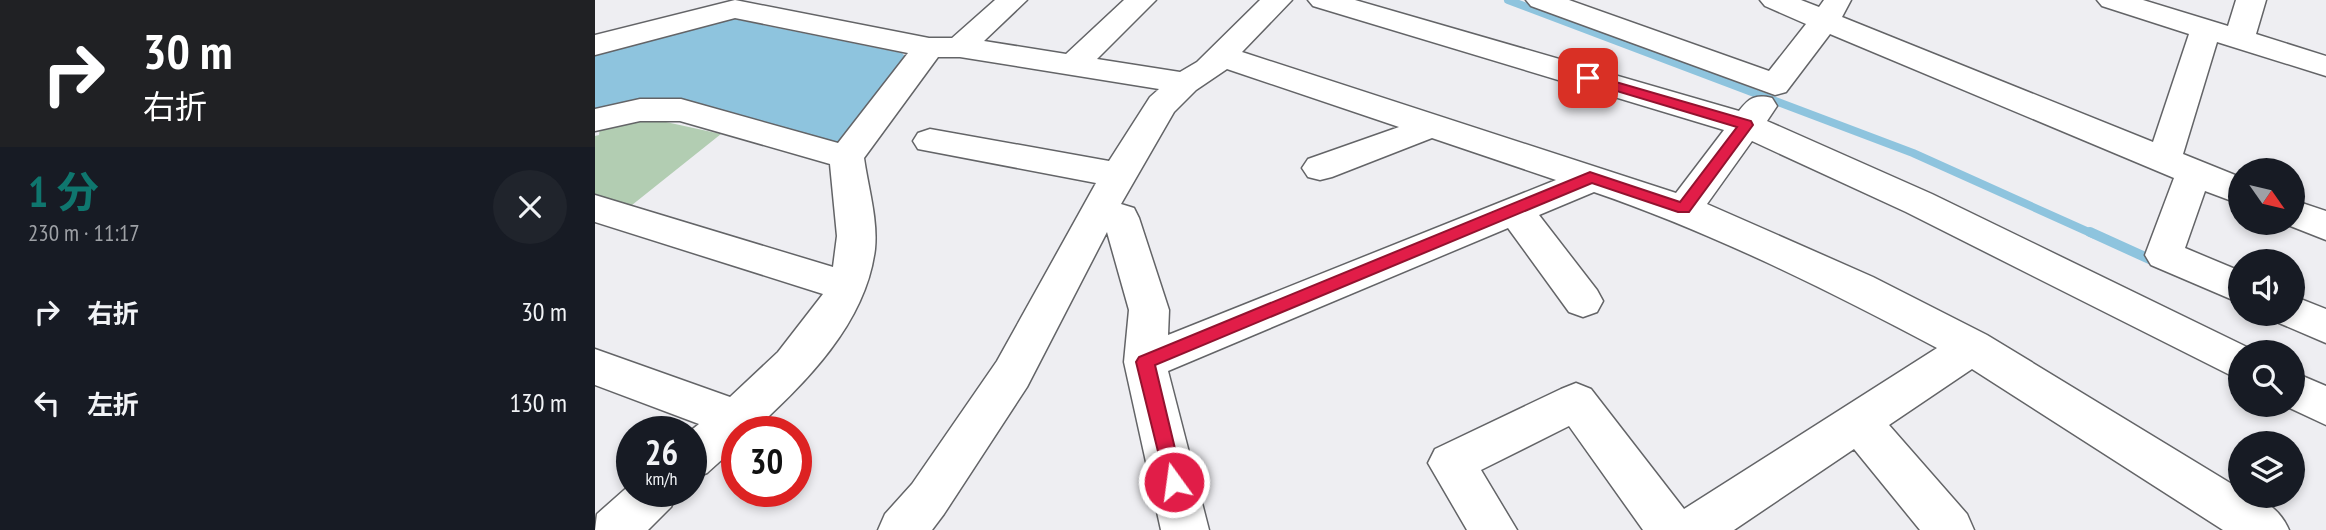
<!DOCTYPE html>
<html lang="ja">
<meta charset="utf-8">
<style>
body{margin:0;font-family:"PT Sans Narrow","Noto Sans JP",sans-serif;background:#20242c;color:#f1f3f6;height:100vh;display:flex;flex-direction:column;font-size:26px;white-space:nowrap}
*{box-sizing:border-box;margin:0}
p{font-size:23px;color:#9ea1a6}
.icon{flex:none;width:38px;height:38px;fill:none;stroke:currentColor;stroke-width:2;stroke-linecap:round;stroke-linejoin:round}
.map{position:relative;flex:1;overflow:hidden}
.details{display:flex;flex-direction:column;background:#171b24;width:595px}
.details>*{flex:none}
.top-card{background:#202124;color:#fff;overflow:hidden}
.needle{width:46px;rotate:124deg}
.fabs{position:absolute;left:1633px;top:158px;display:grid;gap:14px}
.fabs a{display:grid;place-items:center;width:77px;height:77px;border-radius:50%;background:#171b24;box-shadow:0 4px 10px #0003;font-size:35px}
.speed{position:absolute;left:21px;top:416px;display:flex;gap:14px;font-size:35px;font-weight:700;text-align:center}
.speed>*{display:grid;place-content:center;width:91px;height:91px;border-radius:50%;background:#171b24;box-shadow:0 4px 10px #0003;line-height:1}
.speed small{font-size:18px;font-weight:400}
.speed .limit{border:10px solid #d22;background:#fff;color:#111}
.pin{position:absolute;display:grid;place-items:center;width:60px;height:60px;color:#fff;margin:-30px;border-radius:14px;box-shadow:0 4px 10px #0006}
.me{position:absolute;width:77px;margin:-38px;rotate:346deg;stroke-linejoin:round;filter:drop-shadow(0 0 5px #0008)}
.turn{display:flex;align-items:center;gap:24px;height:147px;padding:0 28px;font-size:32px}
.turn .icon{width:91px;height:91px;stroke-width:2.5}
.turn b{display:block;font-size:49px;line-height:60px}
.round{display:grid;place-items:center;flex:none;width:74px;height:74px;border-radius:37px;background:#20242c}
.overview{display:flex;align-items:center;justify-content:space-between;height:119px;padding:0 28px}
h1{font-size:42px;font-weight:700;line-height:52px;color:#0f766e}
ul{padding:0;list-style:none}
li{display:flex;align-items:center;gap:21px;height:91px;padding:0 28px}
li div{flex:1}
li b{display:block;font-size:26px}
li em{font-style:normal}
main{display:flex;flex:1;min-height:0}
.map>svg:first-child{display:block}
</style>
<main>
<section class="details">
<div class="top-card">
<div class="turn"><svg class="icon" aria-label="right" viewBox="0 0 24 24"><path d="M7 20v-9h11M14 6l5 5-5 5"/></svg><div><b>30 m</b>右折</div></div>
</div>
<div class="overview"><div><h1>1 分</h1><p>230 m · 11:17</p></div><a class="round"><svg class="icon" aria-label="close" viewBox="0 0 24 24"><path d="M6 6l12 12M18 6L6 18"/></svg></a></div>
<ul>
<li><svg class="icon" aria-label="right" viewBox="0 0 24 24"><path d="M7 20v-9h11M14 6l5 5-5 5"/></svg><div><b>右折</b></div><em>30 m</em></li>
<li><svg class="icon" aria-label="left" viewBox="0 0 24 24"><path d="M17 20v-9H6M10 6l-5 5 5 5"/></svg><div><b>左折</b></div><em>130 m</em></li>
</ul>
</section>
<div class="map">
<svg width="1731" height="530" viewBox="0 0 1731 530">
<rect width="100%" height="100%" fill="#eeeef2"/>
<path fill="#b2cdb2" d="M48 117 126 134 32 209 0 199V136L4 135 5 125Z"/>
<path fill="#8ec4de" d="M134 18 307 53 314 60 243 144 86 100 0 112V54Z"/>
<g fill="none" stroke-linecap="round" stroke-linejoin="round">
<path stroke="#8ec4de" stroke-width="8" d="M913 0 1318 153 1498 234"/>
<g stroke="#8ec4de" stroke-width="10">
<path d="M1495 232 1561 262"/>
<path d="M1674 313 1693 322"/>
</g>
<defs>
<g id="minor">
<path d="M140 0 334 38H357L400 0H432L389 41 471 54 529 0H561L502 59 585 72 602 62 665 0H697L647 52 1081 193 1129 130 718 6 713 0H760L1144 111C1154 98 1160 94 1177 98L1182 106 1172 121 1337 194 1660 351 1645 352V380L1311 212 1157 141 1112 204 1278 277 1392 335 1645 489V495C1667 495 1686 511 1694 530H1628L1377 369 1294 425 1372 514 1379 530H1325L1259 449 1139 530H1048L974 426 886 470 922 530H872L833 463 840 449 966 389 981 383 996 389 1089 509 1342 348C1231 289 1118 233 999 192L944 215 1002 290 1008 301 1002 312 988 317 974 312 913 228 573 371 614 530H566L529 362 534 310 512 232 432 387 349 514 337 530H283L290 514 317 484 402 361 501 183 323 149 318 141 323 133 335 129 514 161 555 97 564 89 365 57H343L269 158C273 187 283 219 280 249 271 324 210 383 157 432H142V446L112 473 96 479 94 432 104 424 0 385V349L135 397 183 352 228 294 0 222V195L238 267 242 236 235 164 85 121H45L0 131V109L45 99H86L243 143 313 53 140 18 0 55V35ZM632 69 804 127 713 159 707 168 713 177 725 180 737 177 837 138 961 180 573 335 574 310 544 218 539 208 526 204 579 112 601 90Z"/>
<path d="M931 0H974L1174 71 1211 24 1170 6 1165 0H1206L1224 7 1229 0H1256L1247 17 1558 142 1594 34 1507 6 1502 0H1548L1633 26 1641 0H1671L1661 34 1731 56V76L1622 42 1588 154 1645 177V204L1610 191 1590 248 1645 271V303L1556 265 1550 255 1579 178 1235 34 1191 92 1180 95 936 6Z"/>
<path d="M1698 200 1731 211V240L1685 222H1698Z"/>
<path d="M1698 296 1731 309V343L1684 323 1679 313H1698Z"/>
<path d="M1698 372 1731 386V425L1686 404H1698Z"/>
<path d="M37 483V492H83L76 507 53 530H0L2 514Z"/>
</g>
</defs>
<use href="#minor" stroke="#636467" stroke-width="3"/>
<use href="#minor" fill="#fff" fill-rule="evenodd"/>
</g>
<path fill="#e11d48" stroke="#92132f" stroke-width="2" d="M993 74 1156 121 1158 125 1094 212H1083L997 183 560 365 588 482 586 488 579 491 572 488 541 362 544 357 995 172 1085 202 1142 127 988 81 986 78Z"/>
</svg>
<div class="fabs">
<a><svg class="needle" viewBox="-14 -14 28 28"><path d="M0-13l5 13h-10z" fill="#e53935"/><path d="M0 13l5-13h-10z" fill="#9ea1a6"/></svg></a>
<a><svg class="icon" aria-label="sound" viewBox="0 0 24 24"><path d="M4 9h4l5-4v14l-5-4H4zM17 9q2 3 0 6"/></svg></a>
<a><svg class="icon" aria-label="search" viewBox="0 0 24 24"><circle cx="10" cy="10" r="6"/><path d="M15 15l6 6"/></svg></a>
<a><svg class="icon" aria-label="layers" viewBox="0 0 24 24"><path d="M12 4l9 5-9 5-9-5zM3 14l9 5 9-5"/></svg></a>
</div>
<div class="speed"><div>26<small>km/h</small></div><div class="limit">30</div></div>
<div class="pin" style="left:993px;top:78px;background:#d93025"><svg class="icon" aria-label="arrive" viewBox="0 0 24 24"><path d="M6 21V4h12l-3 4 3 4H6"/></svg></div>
<svg class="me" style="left:579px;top:482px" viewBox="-20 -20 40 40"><circle r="17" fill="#e11d48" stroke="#fff" stroke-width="3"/><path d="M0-11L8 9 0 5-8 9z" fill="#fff"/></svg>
</div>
</main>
